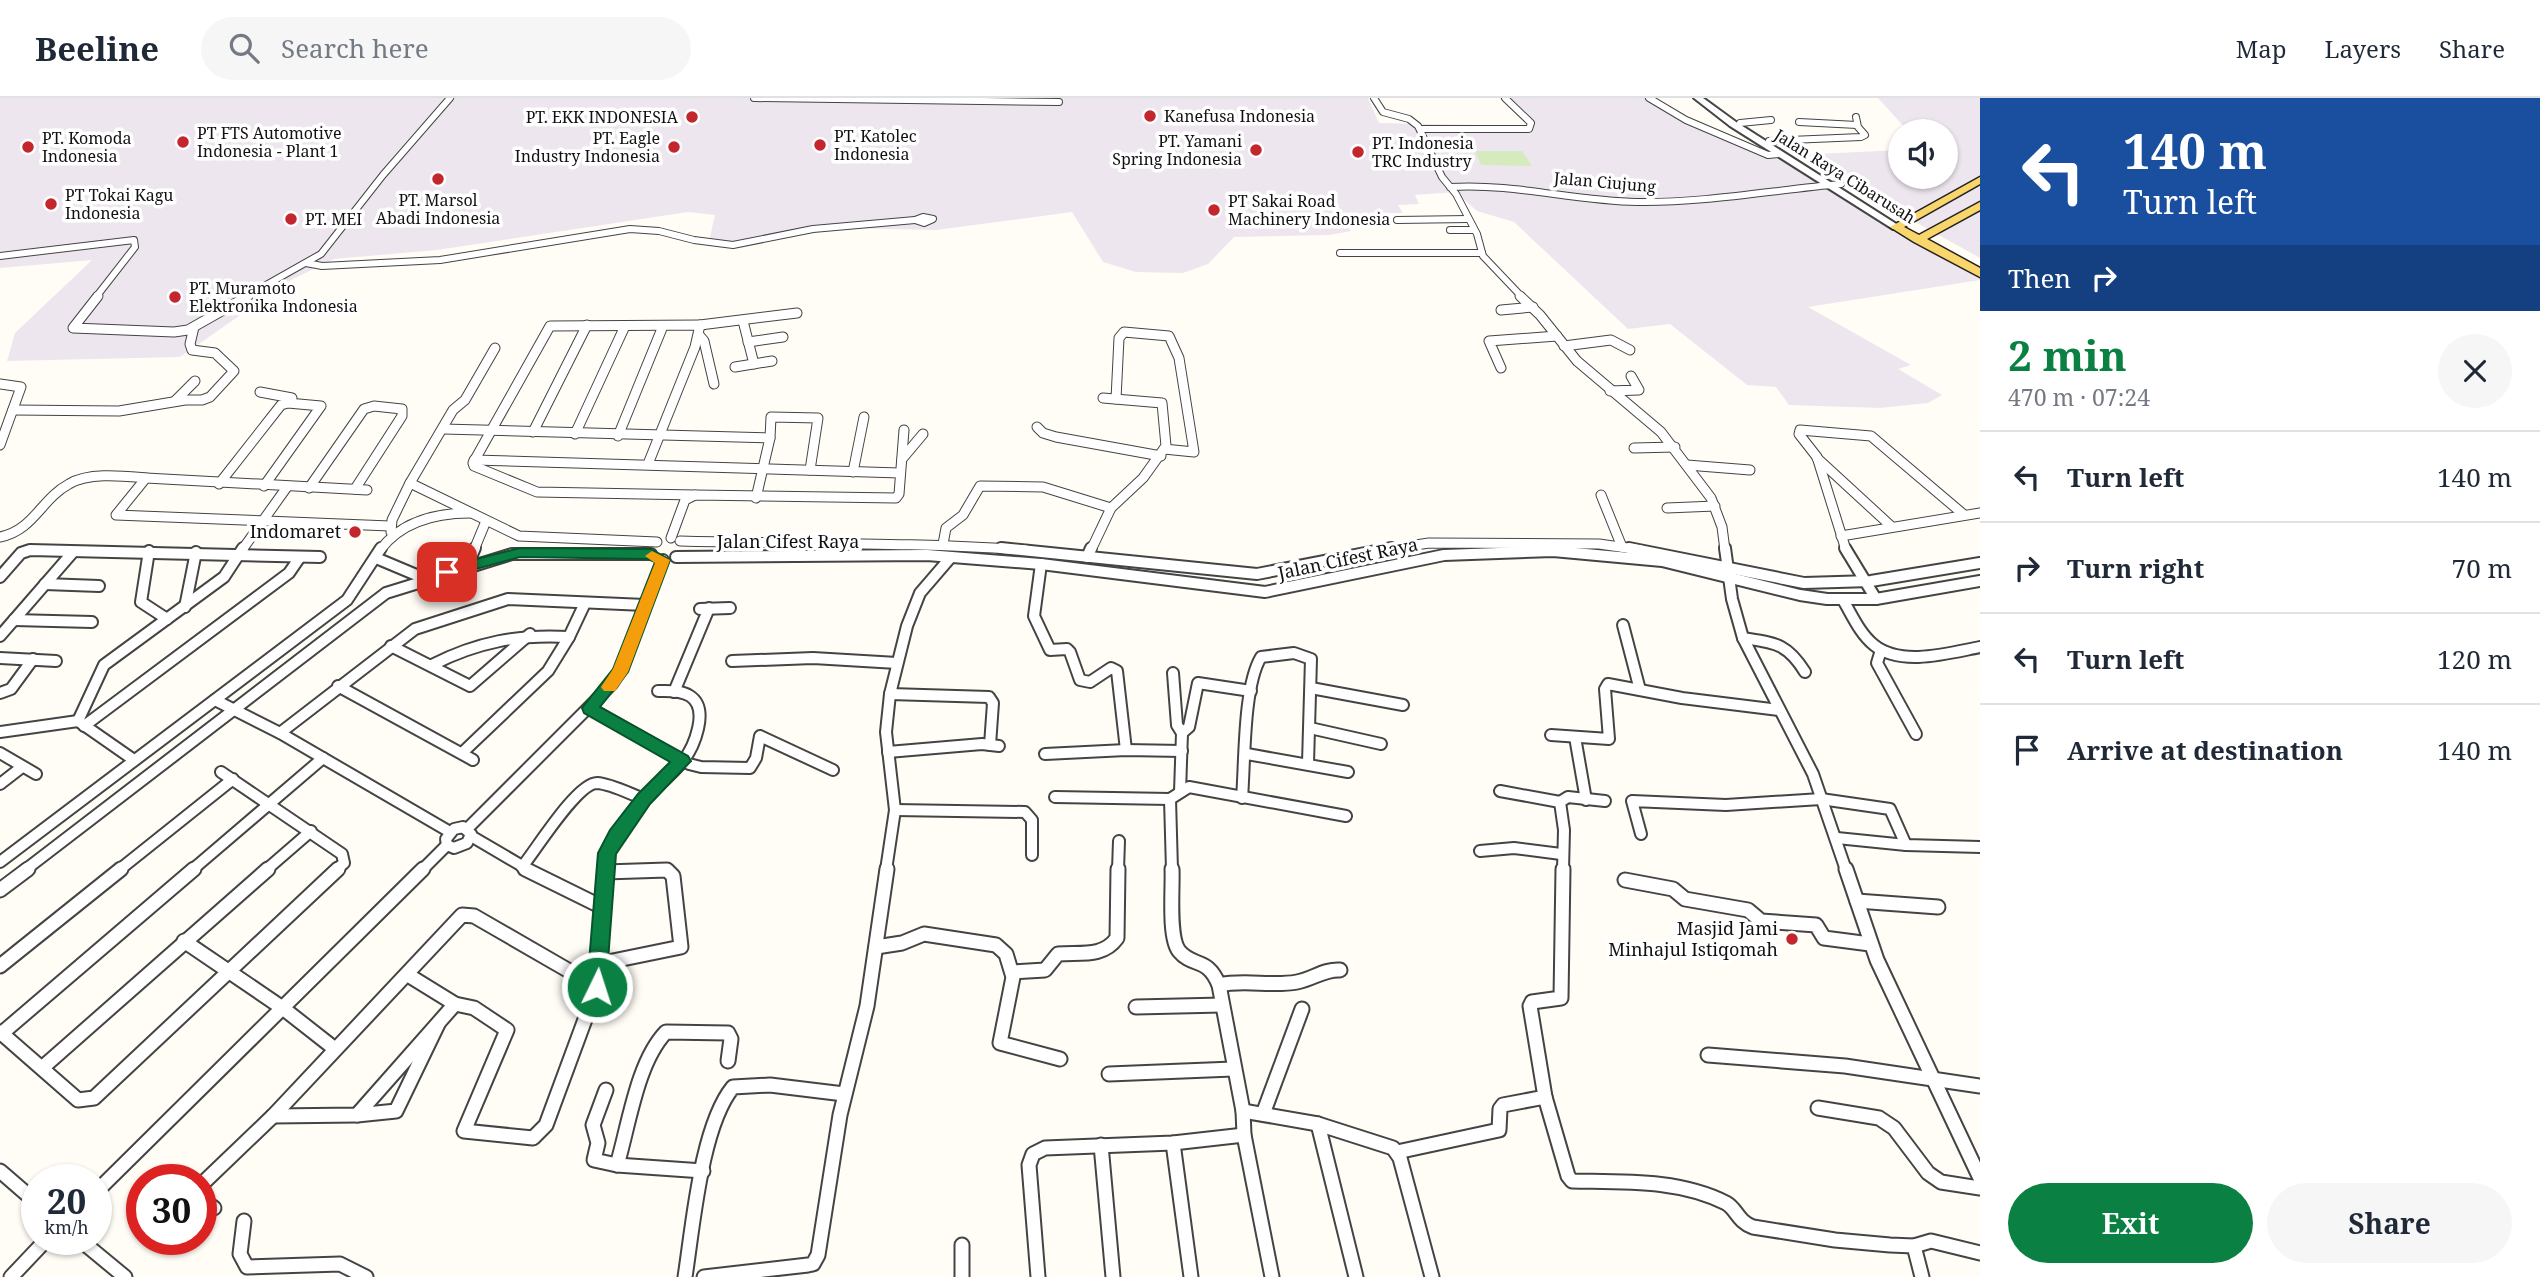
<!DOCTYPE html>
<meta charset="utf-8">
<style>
body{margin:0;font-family:"Noto Serif",serif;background:#f6f6f7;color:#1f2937;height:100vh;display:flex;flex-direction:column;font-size:26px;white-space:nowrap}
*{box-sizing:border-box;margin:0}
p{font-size:23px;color:#747a83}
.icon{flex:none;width:38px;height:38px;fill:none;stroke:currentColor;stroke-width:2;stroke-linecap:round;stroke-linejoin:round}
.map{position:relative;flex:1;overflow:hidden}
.details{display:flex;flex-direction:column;background:#fff;width:560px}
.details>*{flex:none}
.guide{background:#1a4fa0;color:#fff;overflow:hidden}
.buttons{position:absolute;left:1888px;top:21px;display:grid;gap:14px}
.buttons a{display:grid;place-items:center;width:70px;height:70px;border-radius:50%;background:#fff;box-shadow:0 2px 5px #0004;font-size:35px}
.speed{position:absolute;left:21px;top:1066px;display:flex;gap:14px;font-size:35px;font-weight:700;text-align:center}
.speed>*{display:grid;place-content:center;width:91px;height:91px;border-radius:50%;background:#fff;box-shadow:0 2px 5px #0004;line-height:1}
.speed small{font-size:18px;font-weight:400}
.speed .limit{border:10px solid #d22;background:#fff;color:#111}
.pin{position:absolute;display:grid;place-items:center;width:60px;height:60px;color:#fff;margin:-30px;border-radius:14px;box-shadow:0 4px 10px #0006}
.me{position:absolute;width:77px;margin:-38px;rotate:4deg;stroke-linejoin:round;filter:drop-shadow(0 0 5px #0008)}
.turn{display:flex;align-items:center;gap:24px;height:147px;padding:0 28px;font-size:32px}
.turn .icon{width:91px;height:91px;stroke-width:2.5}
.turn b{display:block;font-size:49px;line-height:60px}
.then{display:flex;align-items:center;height:66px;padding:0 28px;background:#0003;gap:14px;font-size:26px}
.round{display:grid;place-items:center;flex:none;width:74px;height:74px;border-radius:37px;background:#f6f6f7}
.head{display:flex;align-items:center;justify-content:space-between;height:119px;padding:0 28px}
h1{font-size:42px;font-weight:700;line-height:52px;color:#0b8043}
.cta{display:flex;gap:14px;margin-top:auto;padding:14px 28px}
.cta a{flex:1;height:80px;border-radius:42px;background:#0b8043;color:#fff;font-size:28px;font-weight:700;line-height:80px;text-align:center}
.cta a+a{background:#f6f6f7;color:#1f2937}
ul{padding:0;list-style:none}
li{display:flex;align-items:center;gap:21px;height:91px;padding:0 28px;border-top:2px solid #e0e1e3}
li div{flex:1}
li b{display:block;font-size:26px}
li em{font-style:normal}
header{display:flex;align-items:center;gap:42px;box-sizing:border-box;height:98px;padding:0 35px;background:#fff;border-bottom:2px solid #e0e1e3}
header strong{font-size:33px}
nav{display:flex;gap:38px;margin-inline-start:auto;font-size:24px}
.search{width:490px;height:63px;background:#f6f6f7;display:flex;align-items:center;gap:18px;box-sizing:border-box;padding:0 24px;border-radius:38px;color:#747a83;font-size:26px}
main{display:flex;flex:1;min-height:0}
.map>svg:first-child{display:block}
</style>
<header>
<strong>Beeline</strong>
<div class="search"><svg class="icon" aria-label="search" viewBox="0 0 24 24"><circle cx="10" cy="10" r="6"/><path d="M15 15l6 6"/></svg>Search here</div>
<nav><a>Map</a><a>Layers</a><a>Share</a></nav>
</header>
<main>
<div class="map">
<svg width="1980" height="1179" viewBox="0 0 1980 1179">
<rect width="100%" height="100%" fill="#fffdf5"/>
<g fill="#eee6ef">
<path d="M0 0H1368L1379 25 1529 28 1511 0H1649L1686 22 1781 63 1921 147 1980 177V182L1808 209 1911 267 1898 271 1942 297 1928 305 1880 310 1789 307 1776 289 1747 287 1670 226 1628 231 1514 124 1477 113 1455 94 1415 97 1419 106 1398 107 1403 115H1372L1374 125 1346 127 1351 133 1329 137 1234 139 1208 166 1183 175 1136 174 1103 164 1072 114 936 132 845 130 708 148 715 117 688 114 437 152 334 161 291 182 180 259 7 263 15 235 92 162 0 170Z"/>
<path d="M1878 0H1980V160L1795 57 1900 52V79H1946V33H1908Z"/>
</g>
<path fill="#d5ebbd" d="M1475 53H1522L1532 68 1481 67Z"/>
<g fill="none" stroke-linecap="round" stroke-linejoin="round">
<defs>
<g id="minor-far3">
<path d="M754 0 1059 4"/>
<path d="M1374 0 1383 14 1409 21 1418 28 1442 79 1456 96 1477 136 1483 158 1522 199"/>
<path d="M1649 0 1686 22 1768 57 1779 56"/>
<path d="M1799 24 1857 27"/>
<path d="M1740 25 1771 22"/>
<path d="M1420 31H1529L1531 25 1505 0"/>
<path d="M1769 43 1861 39 1865 37 1858 29 1856 19"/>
<path d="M1450 89C1514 85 1574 103 1637 104 1706 105 1773 92 1841 86"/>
<path d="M923 119 933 121 924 125 915 122Z"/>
<path d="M1397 122 1468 121"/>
<path d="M1450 132H1474"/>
<path d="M1340 155H1482"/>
<path d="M0 158 134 142 135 149 96 199"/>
<path d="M306 165 322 168 440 162 630 131 659 133 694 142 733 147 813 131 915 122"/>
<path d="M245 199 321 156 383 77 450 0"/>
</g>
<g id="minor-far2">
<path d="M98 198 73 230 174 234 188 232 248 198"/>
<path d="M1520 198 1540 217 1577 263 1661 334 1711 400 1722 429 1725 452"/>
<path d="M1501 212 1533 209"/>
<path d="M743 223 754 266"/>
<path d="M700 227 797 215"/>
<path d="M699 237 704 243 714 286"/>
<path d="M748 244 783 239"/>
<path d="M1564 248 1611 242 1630 252"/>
<path d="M735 269 772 263"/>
<path d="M1501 270 1489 243 1557 238"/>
<path d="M0 286 21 289 0 347"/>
<path d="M1610 293 1639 292 1631 278"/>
<path d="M260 294 292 300"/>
<path d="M1116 301 1119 240 1124 234 1169 238 1179 260 1194 354 1164 351"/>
<path d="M175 303 195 283"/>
<path d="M13 312 119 313 185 302H202L210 299 234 273 215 255 192 252 190 246 194 229"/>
<path d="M1037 329 1043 335 1056 339 1161 358"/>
<path d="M443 331 770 340"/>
<path d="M533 334 587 227"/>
<path d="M575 336 625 228"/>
<path d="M618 338 663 228"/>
<path d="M1634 350 1675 349"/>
<path d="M1817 360 1892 429"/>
<path d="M902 361 923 336"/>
<path d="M474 362 900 375"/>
<path d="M648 366 695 249 700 227 550 228 473 365 474 368 537 394 695 397"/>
<path d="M1687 367 1750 372"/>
<path d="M853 374 864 319"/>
<path d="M410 385 519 438 657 444"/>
<path d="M219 386 281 307 288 305 321 308 264 388"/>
<path d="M309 390 364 311 374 308 402 311V318L355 391"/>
<path d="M367 392 146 380 116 417 390 428"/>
<path d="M1601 397 1622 449"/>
<path d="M756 400 770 340 771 319 818 320 810 372"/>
<path d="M1667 410 1715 408"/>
<path d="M391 434 392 422 410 385 453 312 465 302 495 250"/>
<path d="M1841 438 1980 415"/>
<path d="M0 439C34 432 41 401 69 386 89 374 123 378 146 380"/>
<path d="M671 440 685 402 695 397 896 400 899 396 904 332"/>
<path d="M680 443C796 446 911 444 1026 452"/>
<path d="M943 446 946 430 963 417 980 388 1043 389 1111 410"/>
<path d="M242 452 287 389"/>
<path d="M380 452C401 424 436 415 470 415"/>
<path d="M474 452 486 423"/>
<path d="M1091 452 1111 410 1143 380 1166 348 1162 305 1103 300"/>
<path d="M1382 452 1429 445 1599 446 1641 452"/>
<path d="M1846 452 1817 359 1799 336 1800 332 1871 338 1963 416"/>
</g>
<g id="minor-far1">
<path d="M1001 450 1257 476 1391 450"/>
<path d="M1629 450 1804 485 1871 483 1980 465"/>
<path d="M1725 450 1732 501 1743 540 1813 676 1846 772"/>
<path d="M1845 450 1876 501"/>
<path d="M149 453 141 504 167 521"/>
<path d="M676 459 927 457 1041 466 1265 494 1444 457 1553 453 1662 463 1800 497 1827 501H1876L1980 483"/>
<path d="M1087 459 1091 450"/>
<path d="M376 460 426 481"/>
<path d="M1041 466 1034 518 1050 552 1067 551 1070 554 1080 582 1090 584 1111 570 1117 573 1126 652"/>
<path d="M467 468 475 450"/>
<path d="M0 479 21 455 30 452 320 459"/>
<path d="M45 486 99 488"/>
<path d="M1843 502C1852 517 1860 536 1874 547 1901 569 1949 555 1980 549"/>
<path d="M185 509 196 454"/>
<path d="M700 511 730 510"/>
<path d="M14 522 92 524"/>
<path d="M1623 527 1640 592"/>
<path d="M0 538 73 454"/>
<path d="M1743 540C1775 545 1787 545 1805 574"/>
<path d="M391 548 470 588 530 536"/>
<path d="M1881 552 1877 565 1916 636"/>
<path d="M0 560 56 563"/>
<path d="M732 563 813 560 897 565"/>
<path d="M432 567C477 544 519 536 569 539"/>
<path d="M1173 575 1177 627 1182 635 1180 694"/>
<path d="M338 588 473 662"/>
<path d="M1311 590 1403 607"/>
<path d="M674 594 709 510"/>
<path d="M0 595 11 591 33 561"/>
<path d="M890 596 989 599 993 605 990 647"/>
<path d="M215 602 280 635 450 734"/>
<path d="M590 610 689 666 701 669 750 670 756 660 760 638 833 672"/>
<path d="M84 628 289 475 300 459"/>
<path d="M1310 630 1381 646"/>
<path d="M0 634 78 623"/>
<path d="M280 635 415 531 508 501 645 507"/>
<path d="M1182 635 1189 629 1198 585 1251 593"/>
<path d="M1551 637 1609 641 1605 591 1608 586 1682 600 1779 612"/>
<path d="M1575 639 1586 702"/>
<path d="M888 654 982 646 999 648"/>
<path d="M0 655 36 676"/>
<path d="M462 655 548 573 569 539 585 505"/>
<path d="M1045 656 1126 652 1182 653"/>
<path d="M1247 656 1348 674"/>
<path d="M134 662 78 623 104 567 224 479 243 450"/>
<path d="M221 674 342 756 344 765 336 772"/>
<path d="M0 686 22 669"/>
<path d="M1500 693 1560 704"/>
<path d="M1055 699 1170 701 1189 689 1346 718"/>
<path d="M1242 700C1245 664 1243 589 1261 559L1294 555 1311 561 1308 665"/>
<path d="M644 701C657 688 672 677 683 663 694 649 710 611 690 598 681 592 668 593 658 593"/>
<path d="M1170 701 1172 772"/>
<path d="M895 712 1025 714 1032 722V757"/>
<path d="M463 729 471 736 467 745 454 750 447 747 446 741 454 731Z"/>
<path d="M468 730 612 586 620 574 663 462"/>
<path d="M1641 736 1632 703 1726 707 1821 701 1890 711 1906 747"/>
<path d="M471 738 529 772"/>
<path d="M1837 740 1906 747 1980 749"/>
<path d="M1480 753 1514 750 1561 756"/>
<path d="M0 764 347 502 381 450"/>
<path d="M522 769C536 752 577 685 597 685 612 686 630 696 644 701L607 755 606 772"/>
<path d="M25 772 386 495 512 456H651"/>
<path d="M119 772 233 681"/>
<path d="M192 772 323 660"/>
<path d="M266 772 311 733"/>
<path d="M422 772 447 747"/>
<path d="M654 772H667"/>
<path d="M886 772 895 712 886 634 890 596 907 528 920 495 951 459"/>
<path d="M1118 772 1119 743"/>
<path d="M1563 772 1564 732 1560 704 1568 699 1605 703"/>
</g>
<g id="minor">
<path d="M525 771 602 809"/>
<path d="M1172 771C1173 789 1168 839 1179 853 1193 870 1207 858 1219 887L1243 1013 1244 1037 1272 1179"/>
<path d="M1846 771 1877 862 1980 1080"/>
<path d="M1625 782 1673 791 1685 801 1748 812 1761 823 1816 827 1824 840 1870 846"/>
<path d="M0 792 28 771"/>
<path d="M1857 803 1938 809"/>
<path d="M184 843 284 911 335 951"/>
<path d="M876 849 902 845 924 836 996 847 1006 856 1013 879 1000 945 1060 961"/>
<path d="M598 866 681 849 673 778 667 772 605 774"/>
<path d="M0 868 121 771"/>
<path d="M1013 874 1045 872 1058 856C1079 854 1103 860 1117 840L1118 771"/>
<path d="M408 877 455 906 474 910 507 932 464 1033 533 1040 546 1027 597 889 606 771"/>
<path d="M1219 887C1245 881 1271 889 1297 884 1313 881 1324 871 1340 872"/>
<path d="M1136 909 1222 907"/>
<path d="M0 934 78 1002 94 1000 338 771"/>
<path d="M1 936 194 771"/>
<path d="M1708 957 1845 968 1980 988"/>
<path d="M42 970 268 771"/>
<path d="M1109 976 1233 971"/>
<path d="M606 992 593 1027 598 1045 594 1062 617 1067C629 1027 637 964 666 934L728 935 731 941 728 963"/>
<path d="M1545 999 1568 1078 1572 1083C1623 1084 1679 1081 1726 1105 1737 1111 1737 1123 1753 1129L1835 1142 1890 1147 1914 1148 1931 1143 1980 1155"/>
<path d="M1818 1010 1879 1020 1894 1030 1928 1075 1941 1084 1980 1090"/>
<path d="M1243 1013 1318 1026 1393 1050 1400 1060 1432 1179"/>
<path d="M1263 1016 1302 911"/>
<path d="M357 1017 455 906"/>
<path d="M273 1018 357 1017 396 1013 438 926"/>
<path d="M1318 1026 1356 1179"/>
<path d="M1173 1045 1191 1179"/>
<path d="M1101 1047 1113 1179"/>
<path d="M1397 1054 1499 1032 1500 1011 1503 1007 1545 999 1530 908 1532 904 1561 900 1563 771"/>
<path d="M617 1067 703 1073"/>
<path d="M0 1073 37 1105"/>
<path d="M170 1079 173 1082"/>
<path d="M201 1087 273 1018 462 817 474 818 597 889"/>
<path d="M96 1094 423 771"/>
<path d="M201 1101 214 1110"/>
<path d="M244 1123 240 1156 247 1169 340 1166 366 1179"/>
<path d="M79 1141 125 1179"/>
<path d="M962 1147V1179"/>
<path d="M1914 1148 1922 1179"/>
<path d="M11 1179 47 1141"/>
<path d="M685 1179C693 1128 701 1028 733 989L770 987 844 996"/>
<path d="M704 1179 808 1167 813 1166 818 1157 840 1017 867 908 887 771"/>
<path d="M1038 1179 1029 1067 1033 1056 1045 1050 1173 1045 1244 1037"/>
</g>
<path id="tertiary" d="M1694 0H1703L1736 24 1901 129 1893 131 1730 28Z"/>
<path id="primary" d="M1980 79V86L1904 129 1919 137 1980 104V112L1927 141 1980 170V179L1914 144 1890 129Z"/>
</defs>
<use href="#minor-far3" stroke="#444" stroke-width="8"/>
<use href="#minor-far2" stroke="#444" stroke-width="11"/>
<use href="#minor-far1" stroke="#444" stroke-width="14"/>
<use href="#minor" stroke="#444" stroke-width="17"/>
<use href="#tertiary" stroke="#444" stroke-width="4"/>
<use href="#primary" stroke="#222" stroke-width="3"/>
<use href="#minor-far3" stroke="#fff" stroke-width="6"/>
<use href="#minor-far2" stroke="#fff" stroke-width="9"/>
<use href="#minor-far1" stroke="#fff" stroke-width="10"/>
<use href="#minor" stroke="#fff" stroke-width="13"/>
<use href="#tertiary" fill="#fff" fill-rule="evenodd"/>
<use href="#primary" fill="#f9d66b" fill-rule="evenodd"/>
</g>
<path fill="#0b8043" stroke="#07532c" stroke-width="2" d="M520 450 651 451 670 462 628 574 600 609 688 658 691 663 650 706 616 756 606 889 603 895 597 898 590 895 587 889 598 755 610 732 638 696 670 664 584 615 582 610 613 571 655 464 648 461 520 459 447 479 439 474 441 470Z"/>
<path fill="#f59e0b" d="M652 453 670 462 628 574 615 593H604L601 589 613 571 655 465 645 458Z"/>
<g fill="#c4262e" stroke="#fff" stroke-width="2.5">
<circle cx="1150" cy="18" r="7"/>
<circle cx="692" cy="19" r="7"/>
<circle cx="183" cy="44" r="7"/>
<circle cx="820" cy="47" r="7"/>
<circle cx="28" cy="49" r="7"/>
<circle cx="674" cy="49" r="7"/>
<circle cx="1256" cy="52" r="7"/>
<circle cx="1358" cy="54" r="7"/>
<circle cx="438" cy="81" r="7"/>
<circle cx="51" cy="106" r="7"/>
<circle cx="1214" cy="112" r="7"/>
<circle cx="291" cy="121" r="7"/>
<circle cx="175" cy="199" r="7"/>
<circle cx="355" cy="434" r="7"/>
<circle cx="1792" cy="841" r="7"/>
</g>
<g text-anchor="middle" stroke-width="7" stroke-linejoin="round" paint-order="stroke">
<g font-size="16" fill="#111" stroke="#fff" text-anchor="start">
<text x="1164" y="24">Kanefusa Indonesia</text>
<text x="678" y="25" text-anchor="end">PT. EKK INDONESIA</text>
<text x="197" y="41">PT FTS Automotive<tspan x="197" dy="18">Indonesia - Plant 1</tspan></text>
<text x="834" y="44">PT. Katolec<tspan x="834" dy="18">Indonesia</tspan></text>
<text x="42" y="46">PT. Komoda<tspan x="42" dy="18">Indonesia</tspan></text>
<text x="660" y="46" text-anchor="end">PT. Eagle<tspan x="660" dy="18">Industry Indonesia</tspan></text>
<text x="1242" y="49" text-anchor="end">PT. Yamani<tspan x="1242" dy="18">Spring Indonesia</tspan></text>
<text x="1372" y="51">PT. Indonesia<tspan x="1372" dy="18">TRC Industry</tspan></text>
<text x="65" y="103">PT Tokai Kagu<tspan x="65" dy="18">Indonesia</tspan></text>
<text x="438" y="108" text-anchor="middle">PT. Marsol<tspan x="438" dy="18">Abadi Indonesia</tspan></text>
<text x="1228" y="109">PT Sakai Road<tspan x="1228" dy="18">Machinery Indonesia</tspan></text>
<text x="305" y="127">PT. MEI</text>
<text x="189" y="196">PT. Muramoto<tspan x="189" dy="18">Elektronika Indonesia</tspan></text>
</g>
<g font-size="16" fill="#111" stroke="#fff">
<text transform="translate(1845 78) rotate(32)" y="6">Jalan Raya Cibarusah</text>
<text transform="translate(1605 84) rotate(5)" y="6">Jalan Ciujung</text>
</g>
<g font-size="18" fill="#111" stroke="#fff" text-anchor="end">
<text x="341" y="440">Indomaret</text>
<text x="1778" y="837">Masjid Jami<tspan x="1778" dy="21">Minhajul Istiqomah</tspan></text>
</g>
<g font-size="18" fill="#111" stroke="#fff">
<text x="788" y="450">Jalan Cifest Raya</text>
<text transform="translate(1348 461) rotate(-12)" y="6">Jalan Cifest Raya</text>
</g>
</g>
</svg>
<div class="buttons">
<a><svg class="icon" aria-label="sound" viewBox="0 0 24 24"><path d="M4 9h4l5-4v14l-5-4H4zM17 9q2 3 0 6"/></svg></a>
</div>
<div class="speed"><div>20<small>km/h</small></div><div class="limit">30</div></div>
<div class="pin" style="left:447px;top:474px;background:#d93025"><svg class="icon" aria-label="arrive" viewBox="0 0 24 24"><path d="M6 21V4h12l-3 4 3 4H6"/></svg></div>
<svg class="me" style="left:597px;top:889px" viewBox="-20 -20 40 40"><circle r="17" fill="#0b8043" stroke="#fff" stroke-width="3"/><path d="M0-11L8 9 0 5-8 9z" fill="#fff"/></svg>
</div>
<section class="details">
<div class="guide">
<div class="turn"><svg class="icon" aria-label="left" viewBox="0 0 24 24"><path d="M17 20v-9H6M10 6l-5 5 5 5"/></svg><div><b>140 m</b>Turn left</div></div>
<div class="then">Then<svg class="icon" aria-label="right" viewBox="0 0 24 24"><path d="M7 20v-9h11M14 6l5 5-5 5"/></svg></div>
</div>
<div class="head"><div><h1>2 min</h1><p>470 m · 07:24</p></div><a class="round"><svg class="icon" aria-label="close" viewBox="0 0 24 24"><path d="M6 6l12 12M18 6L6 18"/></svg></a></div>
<ul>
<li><svg class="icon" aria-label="left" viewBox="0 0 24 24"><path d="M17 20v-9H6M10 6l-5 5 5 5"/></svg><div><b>Turn left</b></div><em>140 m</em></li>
<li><svg class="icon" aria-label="right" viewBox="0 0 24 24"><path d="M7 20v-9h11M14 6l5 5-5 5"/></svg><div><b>Turn right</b></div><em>70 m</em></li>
<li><svg class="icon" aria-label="left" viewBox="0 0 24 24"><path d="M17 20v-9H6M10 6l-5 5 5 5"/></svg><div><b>Turn left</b></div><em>120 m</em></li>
<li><svg class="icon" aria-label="arrive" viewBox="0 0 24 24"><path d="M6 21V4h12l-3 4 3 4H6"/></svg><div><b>Arrive at destination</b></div><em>140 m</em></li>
</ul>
<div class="cta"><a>Exit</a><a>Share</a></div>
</section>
</main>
